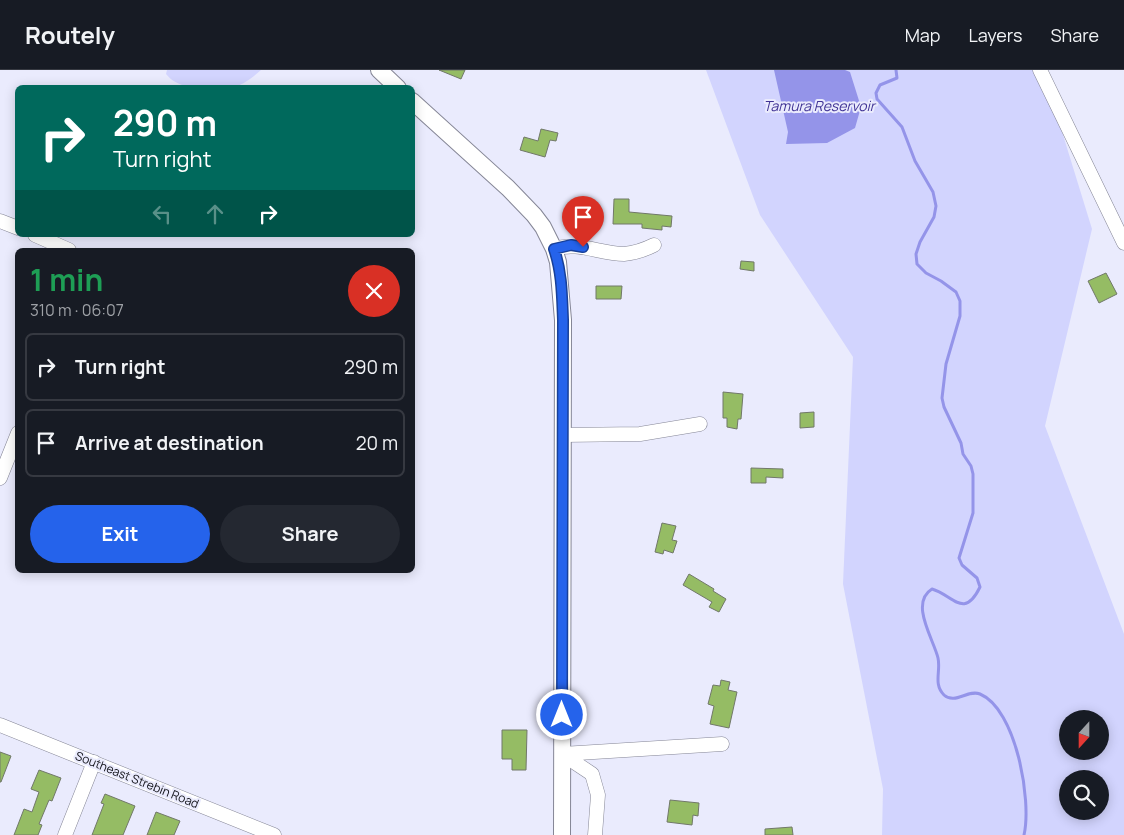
<!DOCTYPE html>
<meta charset="utf-8">
<style>
body{margin:0;font-family:Manrope,sans-serif;background:#242831;color:#f1f3f6;height:100vh;display:flex;flex-direction:column;font-size:19px;white-space:nowrap}
*{box-sizing:border-box;margin:0}
p{font-size:16px;color:#9ea1a6}
.icon{flex:none;width:28px;height:28px;fill:none;stroke:currentColor;stroke-width:2;stroke-linecap:round;stroke-linejoin:round}
.map{position:relative;flex:1;overflow:hidden}
.details{position:absolute;left:15px;top:178px;width:400px;height:325px;display:flex;flex-direction:column;background:#171b24;border-radius:8px;box-shadow:0 2px 12px #0003}
.details>*{flex:none}
.hud{position:absolute;left:15px;top:15px;width:400px;height:152px;border-radius:8px;box-shadow:0 2px 12px #0003;background:#00695c;color:#fff;overflow:hidden}
.needle{width:32px;rotate:201deg}
.fabs{position:absolute;left:1059px;top:640px;display:grid;gap:10px}
.fabs a{display:grid;place-items:center;width:50px;height:50px;border-radius:50%;background:#171b24;box-shadow:0 2px 12px #0003;font-size:25px}
.pin{position:absolute;display:grid;place-items:center;width:42px;height:42px;color:#fff;margin:-51px -21px;border-radius:50% 50% 50% 0;rotate:-45deg;box-shadow:0 0 5px #0007}
.pin .icon{rotate:45deg}
.me{position:absolute;width:55px;margin:-28px;rotate:0deg;stroke-linejoin:round;filter:drop-shadow(0 0 4px #0008)}
.turn{display:flex;align-items:center;gap:18px;height:105px;padding:0 15px;font-size:22px}
.turn .icon{width:65px;height:65px;stroke-width:2.5}
.turn b{display:block;font-size:35px;line-height:42px}
.lanes{display:flex;align-items:center;height:48px;padding:0 15px;background:#0003;justify-content:center;gap:25px;direction:ltr}
.lanes .off{opacity:.35}
.round{display:grid;place-items:center;flex:none;width:52px;height:52px;border-radius:26px;background:#242831}
.head{display:flex;align-items:center;justify-content:space-between;height:85px;padding:0 15px}
h1{font-size:30px;font-weight:700;line-height:38px;color:#1e9e55}
.primary-button{display:flex;gap:10px;margin-top:auto;padding:10px 15px}
.primary-button a{flex:1;height:58px;border-radius:30px;background:#2563eb;color:#fff;font-size:20px;font-weight:700;line-height:58px;text-align:center}
.primary-button a+a{background:#242831;color:#f1f3f6}
ul{padding:0;list-style:none}
li{display:flex;align-items:center;gap:15px;height:68px;margin:0 10px 8px;padding:0 5px;border:2px solid #363941;border-radius:8px}
li div{flex:1}
li b{display:block;font-size:19px}
li em{font-style:normal}
header{display:flex;align-items:center;gap:30px;box-sizing:border-box;height:70px;padding:0 25px;background:#171b24;border-bottom:1px solid #363941}
header strong{font-size:24px}
nav{display:flex;gap:28px;margin-inline-start:auto;font-size:18px}
.map>svg:first-child{display:block}
</style>
<header>
<strong>Routely</strong>
<nav><a>Map</a><a>Layers</a><a>Share</a></nav>
</header>
<div class="map">
<svg width="1124" height="765" viewBox="0 0 1124 765">
<rect width="100%" height="100%" fill="#eaebfd"/>
<g fill="#d2d4fe" fill-rule="evenodd">
<path d="M167 0H261C253 7 246 13 235 17 230 19 222 18 216 18 198 18 178 19 166 4Z"/>
<path d="M706 0H1043L1092 159 1045 356 1124 564V765H882L883 719 843 514 853 287 760 145ZM1068 649H1100V681H1068ZM1068 709H1100V741H1068Z"/>
</g>
<path fill="#9494e9" d="M774 0H845L850 2 861 37 855 58 827 73 786 74 788 62Z"/>
<g fill="none" stroke-linecap="round" stroke-linejoin="round">
<path stroke="#9494e9" stroke-width="3" d="M896 0 897 8 880 15 876 23 877 29 902 57 915 91 933 122 936 136 934 147 920 172 916 184 917 194 926 203 941 211 956 222 960 231V246L946 294 942 328 944 337 961 373 963 384 971 396 973 404V443L959 488 962 495 977 508 980 517C964 550 953 525 932 519 909 533 934 570 938 588 941 601 933 614 944 625 955 635 968 619 980 624 1016 639 1032 730 1024 765"/>
</g>
<g fill="#95bc64" stroke="#717869">
<path d="M439 0H465L461 9Z"/>
<path d="M541 59 558 63 556 71 550 70 545 87 520 80 524 67 538 71Z"/>
<path d="M614 129H629V142L672 146 671 157 662 156V160L642 158V154H613Z"/>
<path d="M741 191 754 192V201L740 199Z"/>
<path d="M1106 203 1117 224 1099 233 1088 211Z"/>
<path d="M596 216H622L621 229H596Z"/>
<path d="M723 322 743 324 741 349H738L737 359 727 357V348H723Z"/>
<path d="M814 342V357L800 358V343Z"/>
<path d="M751 398 783 399V408L766 407V413H751Z"/>
<path d="M662 453 676 456 672 470 677 471 673 483 664 480 663 484 655 482Z"/>
<path d="M689 504 714 519 713 521 726 529 719 542 709 537 712 532 683 515Z"/>
<path d="M721 610 730 612 728 620 737 622 729 658 710 654 714 636 708 634 713 615 720 616Z"/>
<path d="M502 660H527L526 700H512V689H502Z"/>
<path d="M0 682 11 686 1 712H0Z"/>
<path d="M39 700 61 708 52 731 49 730 39 754 42 755 38 765H14L24 739 32 742 39 722 31 719Z"/>
<path d="M105 724 135 736 123 765H92L104 734 101 733Z"/>
<path d="M670 730 699 733 698 746 693 745 692 755 667 752Z"/>
<path d="M156 742 180 751 174 765H147Z"/>
<path d="M792 757 793 765H765V759Z"/>
</g>
<g fill="none" stroke-linecap="round" stroke-linejoin="round">
<defs>
<g id="minor">
<path d="M1040 0 1124 173"/>
<path d="M0 151 18 158"/>
<path d="M35 165 69 180"/>
<path d="M554 179C578 171 600 184 624 184 635 183 644 180 654 175"/>
<path d="M563 365 640 364 700 354"/>
<path d="M0 408 18 363"/>
<path d="M0 655 274 765"/>
<path d="M65 765 94 692"/>
<path d="M595 765 598 725 592 704 562 684 722 674"/>
</g>
<g id="major">
<path d="M379 0 398 18"/>
<path d="M412 31 508 118 534 145 543 157 554 179 558 192 563 250 562 765"/>
</g>
</defs>
<use href="#minor" stroke="#858696" stroke-width="15"/>
<use href="#major" stroke="#858696" stroke-width="18"/>
<use href="#minor" stroke="#fff" stroke-width="14"/>
<use href="#major" stroke="#fff" stroke-width="16"/>
</g>
<g fill="none" stroke-linecap="round" stroke-linejoin="round">
<defs>
<path id="route" d="M562 645 563 250C562 226 562 202 554 179L571 175 583 177"/>
</defs>
<use href="#route" stroke="#184099" stroke-width="12"/>
<use href="#route" stroke="#2563eb" stroke-width="9"/>
</g>
<g text-anchor="middle" stroke-width="4" stroke-linejoin="round" paint-order="stroke">
<g font-size="12" fill="#0e0f15" stroke="#eaebfd">
<text transform="translate(137 710) rotate(22)" y="4">Southeast Strebin Road</text>
</g>
<g font-size="14" font-style="italic" fill="#403395" stroke="#eaebfd">
<text x="819" y="41">Tamura Reservoir</text>
</g>
</g>
</svg>
<div class="fabs">
<a><svg class="needle" viewBox="-14 -14 28 28"><path d="M0-13l5 13h-10z" fill="#e53935"/><path d="M0 13l5-13h-10z" fill="#9ea1a6"/></svg></a>
<a><svg class="icon" aria-label="search" viewBox="0 0 24 24"><circle cx="10" cy="10" r="6"/><path d="M15 15l6 6"/></svg></a>
</div>
<div class="pin" style="left:583px;top:177px;background:#d93025"><svg class="icon" aria-label="arrive" viewBox="0 0 24 24"><path d="M6 21V4h12l-3 4 3 4H6"/></svg></div>
<svg class="me" style="left:562px;top:645px" viewBox="-20 -20 40 40"><circle r="17" fill="#2563eb" stroke="#fff" stroke-width="3"/><path d="M0-11L8 9 0 5-8 9z" fill="#fff"/></svg>
<div class="hud">
<div class="turn"><svg class="icon" aria-label="right" viewBox="0 0 24 24"><path d="M7 20v-9h11M14 6l5 5-5 5"/></svg><div><b>290 m</b>Turn right</div></div>
<div class="lanes"><svg class="icon off" aria-label="left" viewBox="0 0 24 24"><path d="M17 20v-9H6M10 6l-5 5 5 5"/></svg><svg class="icon off" aria-label="ahead" viewBox="0 0 24 24"><path d="M12 20V5M6 11l6-6 6 6"/></svg><svg class="icon" aria-label="right" viewBox="0 0 24 24"><path d="M7 20v-9h11M14 6l5 5-5 5"/></svg></div>
</div>
<section class="details">
<div class="head"><div><h1>1 min</h1><p>310 m · 06:07</p></div><a class="round" style="background:#d93025;color:#fff"><svg class="icon" aria-label="close" viewBox="0 0 24 24"><path d="M6 6l12 12M18 6L6 18"/></svg></a></div>
<ul>
<li><svg class="icon" aria-label="right" viewBox="0 0 24 24"><path d="M7 20v-9h11M14 6l5 5-5 5"/></svg><div><b>Turn right</b></div><em>290 m</em></li>
<li><svg class="icon" aria-label="arrive" viewBox="0 0 24 24"><path d="M6 21V4h12l-3 4 3 4H6"/></svg><div><b>Arrive at destination</b></div><em>20 m</em></li>
</ul>
<div class="primary-button"><a>Exit</a><a>Share</a></div>
</section>
</div>
